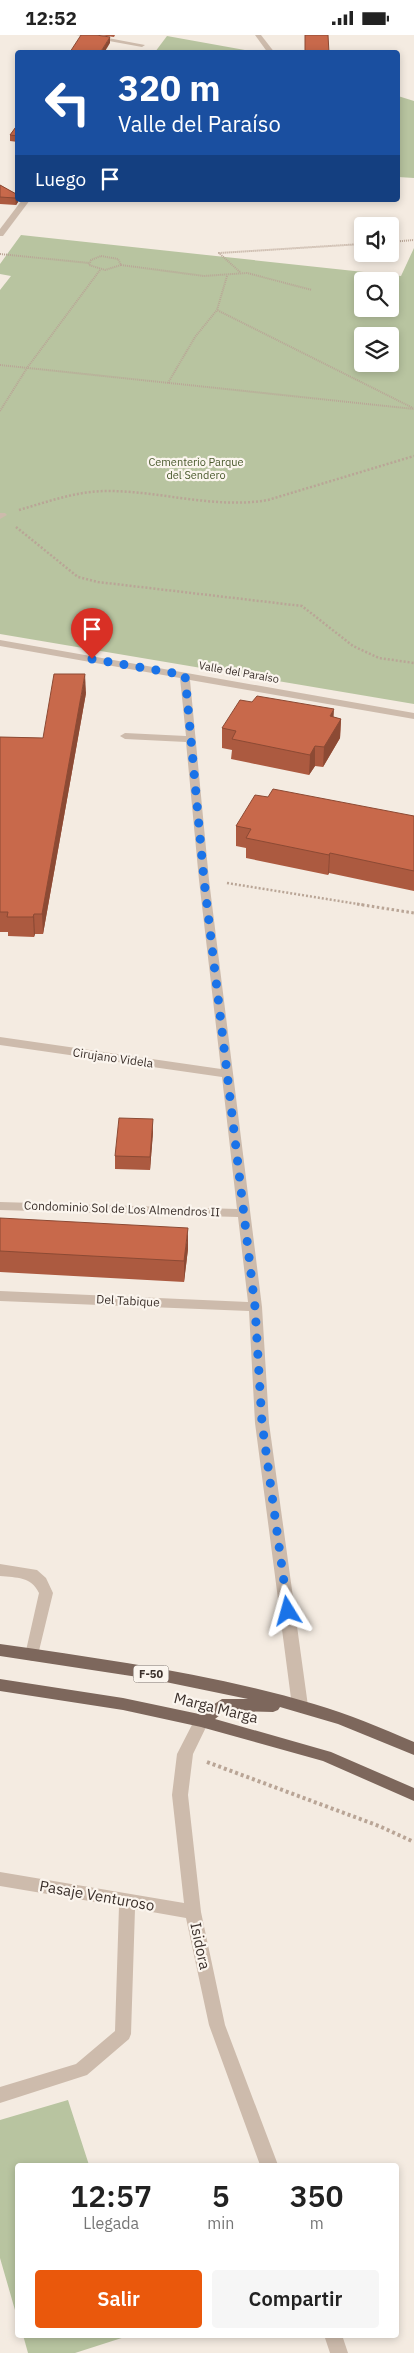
<!DOCTYPE html>
<html lang="es">
<meta charset="utf-8">
<style>
body{margin:0;font-family:"IBM Plex Sans",sans-serif;background:#f6f6f6;color:#222;height:100vh;display:flex;flex-direction:column;font-size:19px;white-space:nowrap}
*{box-sizing:border-box;margin:0}
p{font-size:16px;color:#767676}
.icon{flex:none;width:28px;height:28px;fill:none;stroke:currentColor;stroke-width:2;stroke-linecap:round;stroke-linejoin:round}
.map{position:relative;flex:1;overflow:hidden}
.drawer{position:absolute;left:15px;top:2128px;width:384px;height:175px;display:flex;flex-direction:column;background:#fff;border-radius:5px;box-shadow:0 2px 8px #0003}
.drawer>*{flex:none}
.guide{position:absolute;left:15px;top:15px;width:385px;height:152px;border-radius:5px;box-shadow:0 2px 8px #0003;background:#1a4fa0;color:#fff;overflow:hidden}
.controls{position:absolute;left:354px;top:182px;display:grid;gap:10px}
.controls a{display:grid;place-items:center;width:45px;height:45px;border-radius:5px;background:#fff;box-shadow:0 2px 8px #0003;font-size:25px}
.pin{position:absolute;display:grid;place-items:center;width:42px;height:42px;color:#fff;margin:-51px -21px;border-radius:50% 50% 50% 0;rotate:-45deg;box-shadow:0 0 5px #0007}
.pin .icon{rotate:45deg}
.me{position:absolute;width:55px;margin:-28px;rotate:352deg;stroke-linejoin:round;filter:drop-shadow(0 0 4px #0008)}
.turn{display:flex;align-items:center;gap:18px;height:105px;padding:0 20px;font-size:22px}
.turn .icon{width:65px;height:65px;stroke-width:2.5}
.turn b{display:block;font-size:35px;line-height:42px}
.then{display:flex;align-items:center;height:48px;padding:0 20px;background:#0003;gap:10px;font-size:19px}
.eta{display:flex;justify-content:space-evenly;align-items:center;height:85px;text-align:center}
.eta b{font-size:30px;font-weight:600;line-height:35px}
.action{display:flex;gap:10px;margin-top:auto;padding:10px 20px}
.action a{flex:1;height:58px;border-radius:5px;background:#ea580c;color:#fff;font-size:20px;font-weight:600;line-height:58px;text-align:center}
.action a+a{background:#f6f6f6;color:#222}
.status{display:flex;justify-content:space-between;align-items:center;height:35px;padding:0 25px;background:#fff;direction:ltr}
.status svg{height:14px;fill:currentColor}
.map>svg:first-child{display:block}
</style>
<div class="status"><b>12:52</b><svg viewBox="0 0 49 12"><path d="M0 12V9h3v3zM5 12V6h3v6zM10 12V3h3v9zM15 12V0h3v12zM26 1h20v11H26zM47 4h2v5h-2z"/></svg></div>
<div class="map">
<svg width="414" height="2318" viewBox="0 0 414 2318">
<rect width="100%" height="100%" fill="#f4ebe1"/>
<g fill="#b8c4a0" fill-rule="evenodd">
<path d="M167 1 256 17H155Z"/>
<path d="M398 61 414 66V143L398 142Z"/>
<path d="M21 200 401 241 414 213V669L0 599V255L11 241 0 239V229ZM362 246H390V274H362ZM362 301H390V329H362Z"/>
<path d="M68 2065 89 2130H18L17 2282 0 2223V2085Z"/>
<path d="M23 2300H131L75 2318H28Z"/>
</g>
<g fill="none" stroke-linecap="round" stroke-linejoin="round">
<g stroke="#b9a596" stroke-width="2" stroke-dasharray="1 1" stroke-linecap="butt">
<path d="M390 207 414 205"/>
<path d="M0 219 89 228"/>
<path d="M101 221 118 224 121 230 105 235 89 230 91 225Z"/>
<path d="M121 230 204 241 247 238 312 255"/>
<path d="M240 237 219 218 362 209"/>
<path d="M227 241 217 275 413 373"/>
<path d="M0 330 414 374"/>
<path d="M168 348 195 302 217 275"/>
<path d="M0 376 27 333 100 235"/>
</g>
<g stroke="#b9a596" stroke-width="2.5" stroke-dasharray="2 2" stroke-linecap="butt">
<path d="M19 475C50 466 80 455 112 456 164 457 217 474 268 465L414 421"/>
<path d="M16 492 78 542 98 547 302 571 353 611 379 623 414 628"/>
<path d="M227 848 364 870"/>
</g>
<path stroke="#b9a596" stroke-width="3" stroke-dasharray="2.5 2.5" stroke-linecap="butt" d="M357 869 414 878"/>
<path stroke="#b9a596" stroke-width="4" stroke-dasharray="3 3" stroke-linecap="butt" d="M207 1727 379 1791 414 1807"/>
<g fill="#cdbbac" fill-rule="evenodd">
<path d="M76 0H92L145 10 142 12Z"/>
<path d="M255 0H261L275 18H268Z"/>
<path d="M22 165H30L3 201H0V194Z"/>
<path d="M0 478H5L7 480 0 484Z"/>
<path d="M0 605 414 678V684L190 645 209 845 262 1272 269 1388 308 1671 305 1675 300 1677 295 1675 292 1671 255 1388 249 1276 0 1266V1256L248 1267 238 1182 0 1175V1167L237 1174 222 1042 0 1010V1002L221 1034 199 845 186 707 125 704 120 701 125 698 186 701 180 643 0 611Z"/>
<path d="M0 1529 37 1535 46 1543 53 1558 37 1624 32 1626 27 1624 25 1620 39 1558C31 1541 17 1543 0 1541Z"/>
<path d="M201 1680 206 1682 209 1686 193 1719 188 1760 201 1877 225 1990 278 2130H260L209 1990 186 1883 135 1874 131 1999 129 2004 87 2040 0 2068V2052L76 2029 115 1996 119 1871 0 1851V1837L184 1868 172 1760 177 1719 196 1682Z"/>
<path d="M324 2300H342L348 2318H330Z"/>
</g>
<path fill="#7d675c" fill-rule="evenodd" d="M0 1609C105 1624 212 1639 314 1669 349 1679 381 1693 414 1707V1720L338 1689 280 1672 278 1675 273 1677 225 1676 215 1684 331 1717 414 1753V1766L323 1726 201 1692 123 1675 0 1656V1644L123 1663 199 1679 222 1664H248L151 1644 0 1621Z"/>
</g>
<g fill="#ac5a40">
<path d="M99 0H115L114 2Z"/>
<path d="M18 89V107L10 106V100Z"/>
<path d="M0 150 18 160V167L16 170 0 169Z"/>
<path d="M86 658 43 899H35L34 902 8 901V897H0V702L43 703Z"/>
<path d="M333 682 341 684 340 703 323 732 315 731 309 740 231 724 232 715 222 713V693Z"/>
<path d="M268 762 414 781V856L329 838 328 840 246 823V813L236 811V791Z"/>
<path d="M153 1097 150 1135 115 1134V1121Z"/>
<path d="M0 1183 188 1214 184 1247 0 1237Z"/>
</g>
<g fill="#8c4a34">
<path d="M110 2V8L104 18H100Z"/>
<path d="M18 160V167L16 170 15 163Z"/>
<path d="M85 639 86 658 43 899 42 879Z"/>
<path d="M334 674 333 694 330 681Z"/>
<path d="M341 684 340 703 323 732 324 712Z"/>
<path d="M315 711V731L309 740 310 720Z"/>
<path d="M330 818 329 838 328 840 329 820Z"/>
<path d="M34 879 35 899 34 902 33 882Z"/>
<path d="M153 1084V1097L150 1135V1122Z"/>
<path d="M188 1193V1214L184 1247V1226Z"/>
</g>
<g fill="#c8694b" stroke="#8c4a34">
<path d="M81 0H96L110 2 100 18 70 17Z"/>
<path d="M305 0H328L329 18H305Z"/>
<path d="M18 89V101L10 100Z"/>
<path d="M0 150 18 160 15 163 0 162Z"/>
<path d="M54 639H85L42 879H34L33 882H7L8 877H0V702L43 703Z"/>
<path d="M257 661 334 674 330 681 341 684 324 712 315 711 310 720 232 704 236 696 222 693 240 665 252 667Z"/>
<path d="M273 754 414 781V836L330 818 329 820 246 803 251 794 236 791 255 760 268 762Z"/>
<path d="M119 1083 153 1084 150 1122 115 1121Z"/>
<path d="M0 1183 188 1193 184 1226 0 1216Z"/>
</g>
<g fill="none" stroke-linecap="round" stroke-linejoin="round">
<path stroke="#1a73e8" stroke-width="9" stroke-dasharray="0 16.2" d="M92 624 185 640 204 845 255 1272 262 1388 288 1576"/>
</g>
<g text-anchor="middle" stroke-width="4.5" stroke-linejoin="round" paint-order="stroke">
<g font-size="11" fill="#4a5a2e" stroke="#fbf5ee">
<text x="196" y="431">Cementerio Parque<tspan x="196" dy="13">del Sendero</tspan></text>
</g>
<g font-size="11" fill="#3b302b" stroke="#fbf5ee">
<text transform="translate(239 637) rotate(10)" y="4">Valle del Paraíso</text>
</g>
<rect fill="#fbf5ee" stroke="#756b66" stroke-width="1" x="133.5" y="1630.5" width="35" height="17" rx="4"/>
<g font-size="11" font-weight="bold" fill="#3b302b">
<text x="151" y="1643">F-50</text>
</g>
<g font-size="12" fill="#3b302b" stroke="#fbf5ee">
<text transform="translate(113 1023) rotate(8)" y="4">Cirujano Videla</text>
<text transform="translate(122 1174) rotate(2)" y="4">Condominio Sol de Los Almendros II</text>
<text transform="translate(128 1266) rotate(3)" y="4">Del Tabique</text>
</g>
<g font-size="15" fill="#3b302b" stroke="#fbf5ee">
<text transform="translate(216 1673) rotate(14)" y="5">Marga Marga</text>
<text transform="translate(97 1861) rotate(10)" y="5">Pasaje Venturoso</text>
<text transform="translate(200 1911) rotate(78)" y="5">Isidora</text>
</g>
</g>
</svg>
<div class="controls">
<a><svg class="icon" aria-label="sound" viewBox="0 0 24 24"><path d="M4 9h4l5-4v14l-5-4H4zM17 9q2 3 0 6"/></svg></a>
<a><svg class="icon" aria-label="search" viewBox="0 0 24 24"><circle cx="10" cy="10" r="6"/><path d="M15 15l6 6"/></svg></a>
<a><svg class="icon" aria-label="layers" viewBox="0 0 24 24"><path d="M12 4l9 5-9 5-9-5zM3 14l9 5 9-5"/></svg></a>
</div>
<div class="pin" style="left:92px;top:624px;background:#d93025"><svg class="icon" aria-label="arrive" viewBox="0 0 24 24"><path d="M6 21V4h12l-3 4 3 4H6"/></svg></div>
<svg class="me" style="left:288px;top:1576px" viewBox="-20 -20 40 40"><path d="M0-17L14 15 0 8-14 15z" fill="#1a73e8" stroke="#fff" stroke-width="4"/></svg>
<div class="guide">
<div class="turn"><svg class="icon" aria-label="left" viewBox="0 0 24 24"><path d="M17 20v-9H6M10 6l-5 5 5 5"/></svg><div><b>320 m</b>Valle del Paraíso</div></div>
<div class="then">Luego<svg class="icon" aria-label="arrive" viewBox="0 0 24 24"><path d="M6 21V4h12l-3 4 3 4H6"/></svg></div>
</div>
<section class="drawer">
<div class="eta">
<div><b>12:57</b><p>Llegada</p></div>
<div><b>5</b><p>min</p></div>
<div><b>350</b><p>m</p></div>
</div>
<div class="action"><a>Salir</a><a>Compartir</a></div>
</section>
</div>
